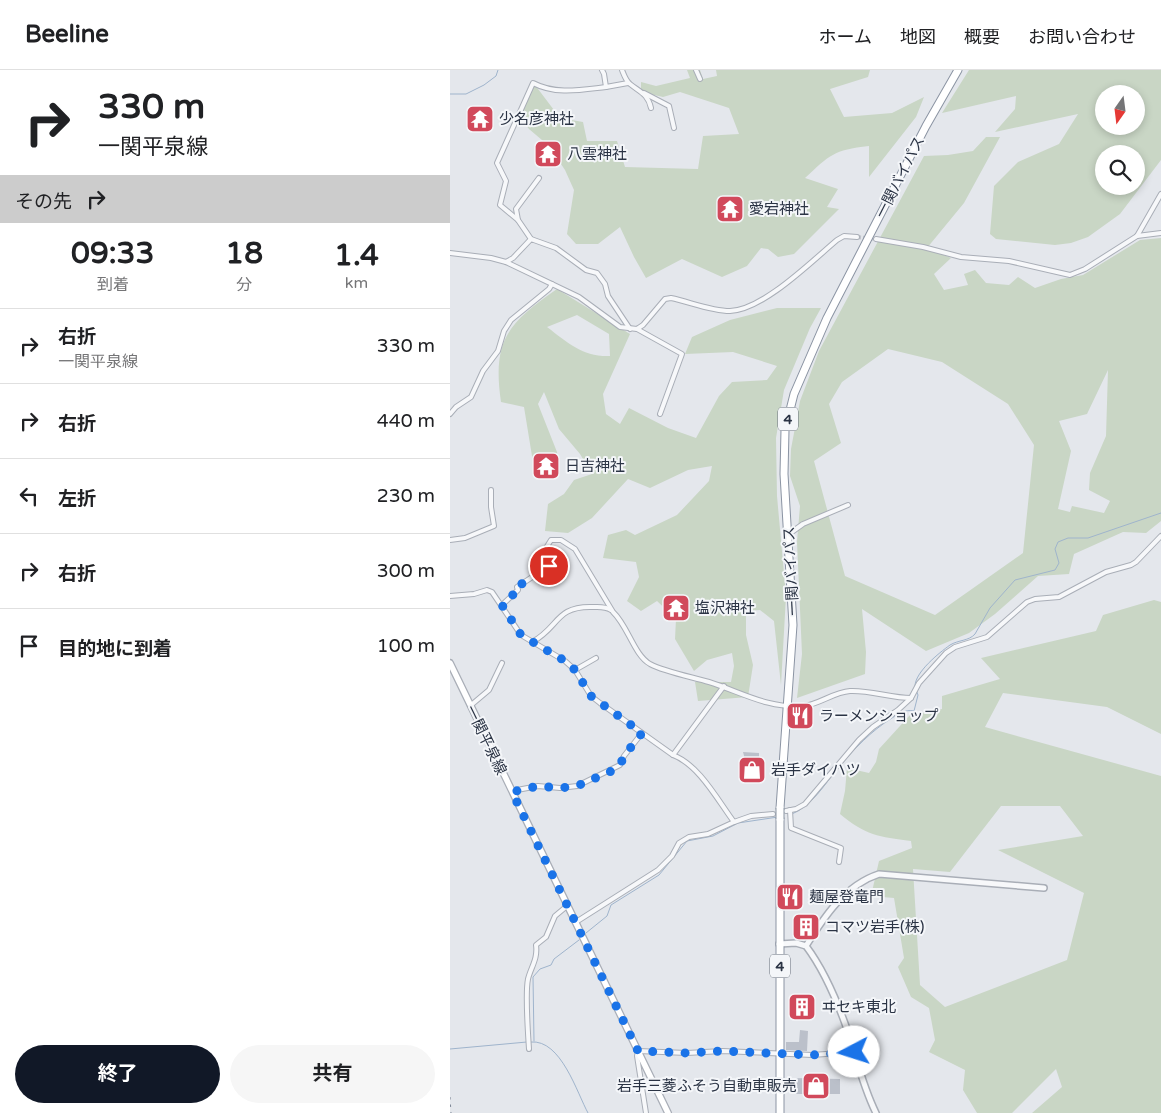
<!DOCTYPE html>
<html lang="ja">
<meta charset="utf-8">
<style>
body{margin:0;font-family:"Varela Round","Noto Sans JP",sans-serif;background:#f6f6f6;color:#202124;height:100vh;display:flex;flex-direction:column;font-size:19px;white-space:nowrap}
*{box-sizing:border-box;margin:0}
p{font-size:16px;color:#757577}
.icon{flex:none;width:28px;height:28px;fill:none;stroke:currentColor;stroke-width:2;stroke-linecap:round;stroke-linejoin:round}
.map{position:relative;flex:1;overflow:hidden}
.sheet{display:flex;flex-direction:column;background:#fff;width:450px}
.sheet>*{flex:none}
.top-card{background:#fff;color:#202124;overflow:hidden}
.needle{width:32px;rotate:194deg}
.buttons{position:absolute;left:645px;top:15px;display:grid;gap:10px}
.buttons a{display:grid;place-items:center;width:50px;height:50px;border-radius:50%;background:#fff;box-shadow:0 2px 8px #0003;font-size:25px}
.pin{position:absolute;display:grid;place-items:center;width:42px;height:42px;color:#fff;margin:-21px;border:2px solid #fff;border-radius:50%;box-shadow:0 1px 5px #0007}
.me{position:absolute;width:55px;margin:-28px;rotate:265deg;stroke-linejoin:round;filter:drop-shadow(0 0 4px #0008)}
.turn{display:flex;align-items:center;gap:18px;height:105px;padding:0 15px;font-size:22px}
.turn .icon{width:65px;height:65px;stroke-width:2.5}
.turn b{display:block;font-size:35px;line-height:42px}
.then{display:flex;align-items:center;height:48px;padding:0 15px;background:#0003;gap:10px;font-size:19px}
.eta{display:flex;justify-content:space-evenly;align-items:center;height:85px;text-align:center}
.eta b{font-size:30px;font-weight:700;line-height:35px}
.action{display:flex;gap:10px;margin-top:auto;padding:10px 15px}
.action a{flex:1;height:58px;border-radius:30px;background:#111827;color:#fff;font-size:20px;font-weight:700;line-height:58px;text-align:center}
.action a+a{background:#f6f6f6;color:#202124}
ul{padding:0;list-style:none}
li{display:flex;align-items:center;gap:15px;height:75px;padding:0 15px;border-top:1px solid #e0e0e0}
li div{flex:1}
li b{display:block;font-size:19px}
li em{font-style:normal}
header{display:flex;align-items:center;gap:30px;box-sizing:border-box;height:70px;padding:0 25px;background:#fff;border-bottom:1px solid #e0e0e0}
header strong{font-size:24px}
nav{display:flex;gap:28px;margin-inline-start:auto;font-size:18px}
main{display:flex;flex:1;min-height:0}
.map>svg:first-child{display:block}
</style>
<header>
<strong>Beeline</strong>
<nav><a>ホーム</a><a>地図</a><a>概要</a><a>お問い合わせ</a></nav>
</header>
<main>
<section class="sheet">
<div class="top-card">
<div class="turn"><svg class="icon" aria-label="right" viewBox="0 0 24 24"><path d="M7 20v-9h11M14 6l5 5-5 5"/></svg><div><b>330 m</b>一関平泉線</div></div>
<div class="then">その先<svg class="icon" aria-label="right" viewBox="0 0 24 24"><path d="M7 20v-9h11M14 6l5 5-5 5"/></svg></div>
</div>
<div class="eta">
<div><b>09:33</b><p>到着</p></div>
<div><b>18</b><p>分</p></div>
<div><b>1.4</b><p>km</p></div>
</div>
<ul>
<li><svg class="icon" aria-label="right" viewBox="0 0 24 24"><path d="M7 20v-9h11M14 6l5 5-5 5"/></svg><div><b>右折</b><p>一関平泉線</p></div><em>330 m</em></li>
<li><svg class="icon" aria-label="right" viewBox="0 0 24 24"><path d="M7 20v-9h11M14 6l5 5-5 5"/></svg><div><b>右折</b></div><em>440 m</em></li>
<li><svg class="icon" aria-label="left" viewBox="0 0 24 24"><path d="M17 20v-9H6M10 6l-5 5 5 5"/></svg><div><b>左折</b></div><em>230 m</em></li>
<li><svg class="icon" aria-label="right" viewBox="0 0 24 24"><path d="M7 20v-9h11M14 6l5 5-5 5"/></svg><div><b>右折</b></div><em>300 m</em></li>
<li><svg class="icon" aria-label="arrive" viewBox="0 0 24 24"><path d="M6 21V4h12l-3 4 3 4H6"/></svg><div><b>目的地に到着</b></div><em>100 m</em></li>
</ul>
<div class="action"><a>終了</a><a>共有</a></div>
</section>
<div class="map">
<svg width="711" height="1043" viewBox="0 0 711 1043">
<rect width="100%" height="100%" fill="#e4e7ec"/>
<g fill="#c9d6c5" fill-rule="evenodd">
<path d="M237 0H250L253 9 267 6 266 0H420L418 7 380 19 394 47 442 43 474 27 466 47 419 107V76C383 80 380 85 355 108L388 119 377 137 389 139 344 184 328 187 318 179 311 178 297 196 272 207 232 189 196 208 184 187 170 157 148 174H126L117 164 124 120 115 100 99 76 79 59 67 43 85 15 110 48 133 52 137 71H167L175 97 248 99 253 66 289 64 279 38 230 22 213 27 191 22V12L206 16 240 8Z"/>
<path d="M519 0H711V90L670 144 638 167 621 173 605 175 546 169 540 164 544 116 568 92 609 74 628 44 545 62 565 39 566 26 492 43ZM654 24H686V56H654ZM654 84H686V116H654Z"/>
<path d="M536 67H550L514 133 477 178 501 188 484 204 494 220 518 215 514 204 525 200 536 213 559 215 568 207 585 218 611 209 633 205 690 170 711 168V451L696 463 673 462 624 484 619 504 588 506 545 544 519 563 476 581 412 539 416 582 415 604 347 628 352 584 347 472 350 436 340 406 341 379 350 331 369 281 474 86 498 85 523 81ZM438 279 492 292 558 334 584 375 573 483 485 545 395 506 364 391 391 373 379 334 392 312ZM658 300 656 366 640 403 639 420 660 431 654 443 622 436 620 442 608 439 621 381 609 351 637 344Z"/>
<path d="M107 219 180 264 153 324 156 344 170 354 179 338 218 358 246 368 269 326 282 312 317 310 327 296 283 282 235 284 242 267 280 250 327 238H371L360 258 334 320 326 368 327 426 336 526 331 615 324 551 310 540 296 541V565L303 595 298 627 248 631 245 612H281L284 596 282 583 257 590 244 601 225 569 226 549 207 531 191 541 177 531 189 507 186 492 153 488 158 465 176 460 185 465 227 445 259 411 262 396 238 400 200 418 178 409 142 448 118 463 95 461 98 434 114 424 124 410 142 404 130 384 109 359 94 322 88 334 107 382 109 403 91 409 82 386 74 337 51 332C42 270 58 253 107 219ZM127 245 159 264 160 286C133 287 118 273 97 257Z"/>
<path d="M704 530 711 532V664L657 637 553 623 535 657 711 706V1043H582L612 1017 606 999 562 1043H527L513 1020 515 1000 479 982 485 970 479 938 461 927 448 897 454 888 444 828 421 826 429 791 462 778 461 771C429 767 415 765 390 744L395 721 397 698 419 703 426 692 429 679 460 645 492 639V626L550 609 531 588 646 561 653 545ZM551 736H610L633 766 548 780 634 823 617 890 495 937 470 915 463 799 500 802Z"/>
</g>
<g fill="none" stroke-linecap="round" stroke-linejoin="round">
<g stroke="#9fb4cc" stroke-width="1">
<path d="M0 24H16L34 15 46 6 48 0"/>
<path d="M465 616C465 602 489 583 500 575 508 570 519 571 525 564L540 538 565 510 605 500 609 493 605 479 608 472 618 468H638L711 443"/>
<path d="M342 744C362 736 374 715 388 698 404 679 421 661 442 648 449 644 455 639 464 641L468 625 466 620"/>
<path d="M136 863 157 846 161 835 209 805 237 771 263 766 288 753 328 747"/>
<path d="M84 971 83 907 90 899 101 895 104 889 129 870"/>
<path d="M81 972C111 969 127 1023 138 1043"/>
<path d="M0 979 77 972"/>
</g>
</g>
<g fill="#bbc0ca">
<path d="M293 682 309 683V693H306L305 708H300Z"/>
<path d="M359 844 367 849 352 870 344 864Z"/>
<path d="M363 930 364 942 342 943 341 932Z"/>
<path d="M350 960 358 961 357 981 336 980V972H349Z"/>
<path d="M342 1008 390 1009V1024H342Z"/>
</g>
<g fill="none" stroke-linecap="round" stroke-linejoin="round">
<path stroke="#bfc3cb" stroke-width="4" stroke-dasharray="4 2" stroke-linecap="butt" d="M407 167 426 169"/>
<defs>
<g id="minor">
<path d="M152 0 154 4 156 17 178 13"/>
<path d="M172 0C174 5 176 11 180 14 190 22 198 24 201 38"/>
<path d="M246 0 250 9"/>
<path d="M194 23 219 36 224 58"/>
<path d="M68 150 66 139 89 108"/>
<path d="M687 166 711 163"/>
<path d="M81 169 68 150 50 135 56 111 47 93 83 13C106 25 130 20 156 17"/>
<path d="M426 169 473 177 511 187 559 191 620 205 635 199 687 166 711 124"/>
<path d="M0 183 41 188 56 192 129 227 170 257 187 259 193 255 215 229 221 228C240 232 261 241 280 241 313 240 362 191 387 170L394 166 407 167"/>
<path d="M56 192 63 188 81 169 106 178 136 200 147 203 155 214 158 226 180 259"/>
<path d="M187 259 232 284 210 344"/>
<path d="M0 344 6 337 21 327 33 301 48 281 54 261 61 250 99 219 102 214"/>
<path d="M339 464 353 454 398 435"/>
<path d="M0 470 15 468 44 456 41 437V420"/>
<path d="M0 526 24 524 37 520 42 522 71 565 115 591 125 600 141 626 150 633 223 685C249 695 267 729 284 752"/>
<path d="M52 535 68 520 67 517 99 496 96 478 101 470H111L125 479 163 542C178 556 184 585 200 594 215 602 242 607 259 612 291 622 318 639 354 636 370 634 384 622 400 621 420 620 441 628 461 628"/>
<path d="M82 572C109 558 105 536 142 537 149 537 155 536 161 540"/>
<path d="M125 600 146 588"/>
<path d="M20 636 39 620 52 593"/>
<path d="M223 685 274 616"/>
<path d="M62 721 88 716 110 718 127 716 170 695 174 686 192 663"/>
<path d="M340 740 341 758 391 778 389 792"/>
<path d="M336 741 346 739 355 734 409 670 423 657 448 640 461 628 469 613 496 583 505 577 537 567 577 532 585 529 609 527 656 502 681 495 686 492 711 466"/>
<path d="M126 852 208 800 222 786 229 773 239 767 258 764 284 752 301 746 323 744"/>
<path d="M79 979C78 963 75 924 78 909 81 897 88 889 86 875L96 867 105 846 117 836"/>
<path d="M196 1043 187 986 188 981 237 983 272 981 362 985 404 982"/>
</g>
<g id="tertiary">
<path d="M329 874 346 873 356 876C374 900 388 933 398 962 407 990 413 1017 426 1043"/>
<path d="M356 876C374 847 395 815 429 804L594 818"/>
</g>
<path id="secondary" d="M0 593 218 1043"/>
<g id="trunk">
<path d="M330 738 343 555 334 404 335 360 344 324 377 248 476 56 508 0"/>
<path d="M330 749V1043"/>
</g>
</defs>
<use href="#minor" stroke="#a9aeb7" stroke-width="6"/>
<use href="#tertiary" stroke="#a9aeb7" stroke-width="8"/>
<use href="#secondary" stroke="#a9aeb7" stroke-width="8"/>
<use href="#trunk" stroke="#8b94a3" stroke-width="9"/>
<use href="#minor" stroke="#f7f8fa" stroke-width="4"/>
<use href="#tertiary" stroke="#f7f8fa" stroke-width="5"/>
<use href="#secondary" stroke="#fff" stroke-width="5.5"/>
<use href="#trunk" stroke="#fff" stroke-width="7"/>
<path stroke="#7d8696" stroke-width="1" stroke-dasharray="2.5 5" stroke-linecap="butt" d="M0 1027 1 1043"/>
<defs>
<path id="trunk-bridge" d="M330 749V738"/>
</defs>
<use href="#trunk-bridge" stroke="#8b94a3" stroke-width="9" stroke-linecap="butt"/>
<use href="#trunk-bridge" stroke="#fff" stroke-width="7"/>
</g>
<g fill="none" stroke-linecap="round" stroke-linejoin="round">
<path stroke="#1a73e8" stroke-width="9" stroke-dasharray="0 16.2" d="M99 496 67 517 68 520 52 535 71 565 115 591 125 600 141 626 192 663 174 686 170 695 164 700 127 716 110 718 88 716 62 722 188 981 237 983 272 981 362 985 404 982"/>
</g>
<defs>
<symbol id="temple-square" viewBox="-11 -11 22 22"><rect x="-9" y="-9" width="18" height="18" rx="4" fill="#d1495b" stroke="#f4f6f9"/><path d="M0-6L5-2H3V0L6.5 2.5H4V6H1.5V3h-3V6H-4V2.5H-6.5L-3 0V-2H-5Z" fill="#fff"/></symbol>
<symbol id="restaurant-square" viewBox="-11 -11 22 22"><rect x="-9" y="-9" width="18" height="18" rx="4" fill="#d1495b" stroke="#f4f6f9"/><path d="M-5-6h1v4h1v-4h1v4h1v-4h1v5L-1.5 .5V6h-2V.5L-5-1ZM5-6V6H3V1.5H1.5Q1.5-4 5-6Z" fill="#fff"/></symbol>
<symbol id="shop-square" viewBox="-11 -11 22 22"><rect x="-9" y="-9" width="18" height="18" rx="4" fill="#d1495b" stroke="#f4f6f9"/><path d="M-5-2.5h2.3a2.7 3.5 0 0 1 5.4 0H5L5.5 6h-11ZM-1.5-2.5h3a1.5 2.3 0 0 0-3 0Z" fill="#fff"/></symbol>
<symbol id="building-square" viewBox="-11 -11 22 22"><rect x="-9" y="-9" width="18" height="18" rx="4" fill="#d1495b" stroke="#f4f6f9"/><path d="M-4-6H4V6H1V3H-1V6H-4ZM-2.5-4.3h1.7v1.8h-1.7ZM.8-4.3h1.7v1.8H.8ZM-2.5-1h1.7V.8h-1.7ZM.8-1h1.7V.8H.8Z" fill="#fff"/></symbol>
</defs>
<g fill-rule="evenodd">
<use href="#temple-square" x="14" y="33" width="32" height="32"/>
<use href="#temple-square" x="82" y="68" width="32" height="32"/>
<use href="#temple-square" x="264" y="123" width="32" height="32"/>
<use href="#temple-square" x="80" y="380" width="32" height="32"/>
<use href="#temple-square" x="210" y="522" width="32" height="32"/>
<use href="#restaurant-square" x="334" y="630" width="32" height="32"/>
<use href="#shop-square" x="286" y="684" width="32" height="32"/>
<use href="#restaurant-square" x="324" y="811" width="32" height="32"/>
<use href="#building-square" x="340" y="841" width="32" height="32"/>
<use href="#building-square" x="336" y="921" width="32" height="32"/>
<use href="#shop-square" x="350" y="1000" width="32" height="32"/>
</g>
<g text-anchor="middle" stroke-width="4" stroke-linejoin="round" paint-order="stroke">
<g fill="#f4f6f9" stroke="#676e7b" stroke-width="1">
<rect x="328" y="337.5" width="20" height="23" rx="4"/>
<rect x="320" y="884.5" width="20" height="23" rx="4"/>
</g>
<g font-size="14" font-weight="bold" fill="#2b3445">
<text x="338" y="354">4</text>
<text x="330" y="901">4</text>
</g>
<g font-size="15" fill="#2b3445" stroke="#f4f6f9" text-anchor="start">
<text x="49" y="54">少名彦神社</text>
<text x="117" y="89">八雲神社</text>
<text x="299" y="144">愛宕神社</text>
<text x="115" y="401">日吉神社</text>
<text x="245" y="543">塩沢神社</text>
<text x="369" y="651">ラーメンショップ</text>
<text x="321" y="705">岩手ダイハツ</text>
<text x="359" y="832">麺屋登竜門</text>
<text x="375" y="862">コマツ岩手(株)</text>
<text x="371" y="942">ヰセキ東北</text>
<text x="347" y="1021" text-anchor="end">岩手三菱ふそう自動車販売</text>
</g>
<g font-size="15" fill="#2b3445" stroke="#f4f6f9">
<text transform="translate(450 107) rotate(-63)" y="5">一関バイパス</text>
<text transform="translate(341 501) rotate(-93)" y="5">一関バイパス</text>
<text transform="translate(36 670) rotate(64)" y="5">一関平泉線</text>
</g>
</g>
</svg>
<div class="buttons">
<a><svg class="needle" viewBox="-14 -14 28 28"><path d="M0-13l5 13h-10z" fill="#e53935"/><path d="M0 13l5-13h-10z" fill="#757577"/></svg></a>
<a><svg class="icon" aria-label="search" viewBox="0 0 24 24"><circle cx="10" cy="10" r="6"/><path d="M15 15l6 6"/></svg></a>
</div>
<div class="pin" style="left:99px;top:496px;background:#d93025"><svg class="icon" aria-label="arrive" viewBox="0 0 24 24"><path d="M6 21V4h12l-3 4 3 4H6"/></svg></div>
<svg class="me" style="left:404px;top:982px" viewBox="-20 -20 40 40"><circle r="19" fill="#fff"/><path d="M0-13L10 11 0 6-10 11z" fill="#1a73e8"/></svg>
</div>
</main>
